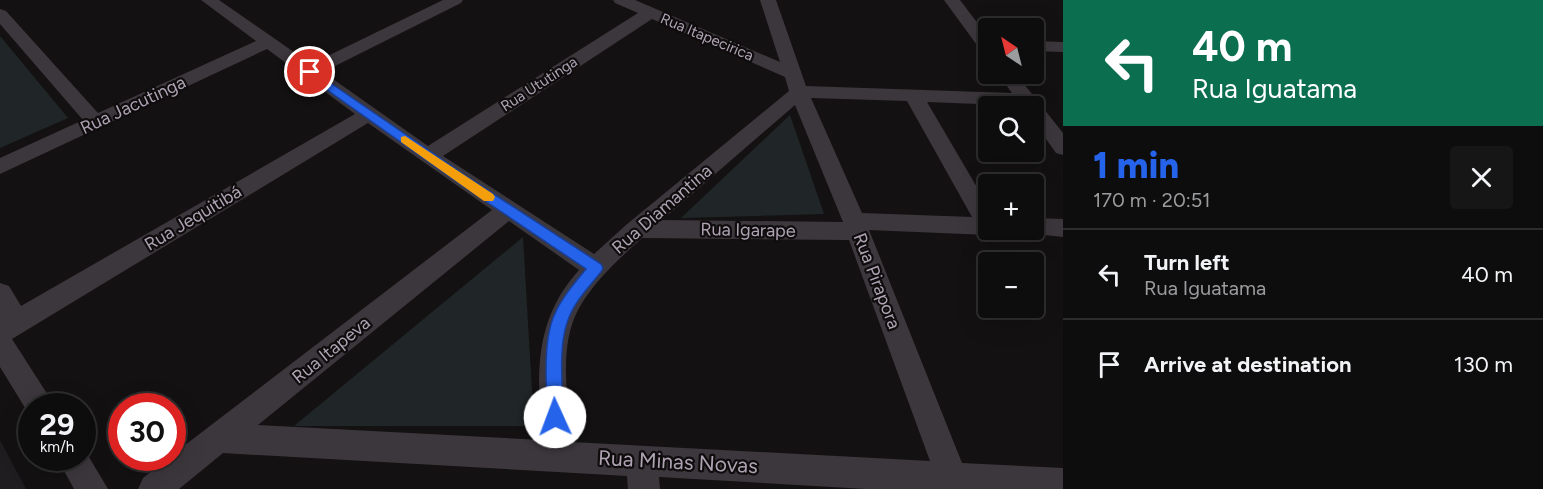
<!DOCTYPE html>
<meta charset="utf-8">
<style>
body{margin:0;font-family:Figtree,sans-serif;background:#171617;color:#f1f3f6;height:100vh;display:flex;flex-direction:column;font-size:22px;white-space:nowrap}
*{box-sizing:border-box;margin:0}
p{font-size:20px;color:#9b9c9e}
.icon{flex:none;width:33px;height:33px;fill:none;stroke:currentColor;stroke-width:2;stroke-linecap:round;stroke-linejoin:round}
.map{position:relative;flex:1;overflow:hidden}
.drawer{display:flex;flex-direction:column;background:#0e0d0e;width:480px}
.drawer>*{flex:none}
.top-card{background:#0b6e4f;color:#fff;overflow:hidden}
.needle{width:39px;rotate:325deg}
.buttons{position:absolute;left:978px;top:18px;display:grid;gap:12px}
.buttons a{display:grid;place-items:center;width:66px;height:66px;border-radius:6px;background:#0e0d0e;box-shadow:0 6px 24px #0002,0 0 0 2px #2e2d2e;font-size:30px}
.speed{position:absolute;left:18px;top:393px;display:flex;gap:12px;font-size:30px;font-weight:700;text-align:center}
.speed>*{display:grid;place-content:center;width:78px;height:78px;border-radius:50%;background:#0e0d0e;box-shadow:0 6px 24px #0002,0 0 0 2px #2e2d2e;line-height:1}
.speed small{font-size:15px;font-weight:400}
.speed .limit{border:9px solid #d22;background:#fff;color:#111}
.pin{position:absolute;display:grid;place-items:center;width:51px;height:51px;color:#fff;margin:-26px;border:3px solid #fff;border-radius:50%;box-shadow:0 2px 6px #0007}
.me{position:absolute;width:66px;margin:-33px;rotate:358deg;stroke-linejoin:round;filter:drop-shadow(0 0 4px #0008)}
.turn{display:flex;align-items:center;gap:21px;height:126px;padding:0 30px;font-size:27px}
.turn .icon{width:78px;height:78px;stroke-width:2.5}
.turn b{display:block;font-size:42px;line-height:51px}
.round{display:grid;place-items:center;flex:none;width:63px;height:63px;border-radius:6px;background:#171617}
.overview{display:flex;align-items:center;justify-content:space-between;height:102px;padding:0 30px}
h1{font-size:36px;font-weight:800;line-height:45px;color:#2563eb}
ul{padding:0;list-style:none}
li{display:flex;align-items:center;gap:18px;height:90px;padding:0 30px;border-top:2px solid #2e2d2e}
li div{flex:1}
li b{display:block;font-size:22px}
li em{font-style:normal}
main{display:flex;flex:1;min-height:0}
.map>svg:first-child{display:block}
</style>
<main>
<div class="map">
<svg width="1063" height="489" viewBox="0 0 1063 489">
<rect width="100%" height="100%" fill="#131112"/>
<path fill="#1f1d1f" d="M0 440 26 489H0Z"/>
<g fill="#202627">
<path d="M0 36 68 118 0 148Z"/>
<path d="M790 115 824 214 681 218Z"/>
<path d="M523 237 534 426H294Z"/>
</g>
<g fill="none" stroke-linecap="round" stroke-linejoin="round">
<g fill="#3c373c" fill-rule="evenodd">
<path d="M201 0H219L311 64 443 0H463L461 3 323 72 428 146 638 13 615 3 613 0H635L780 62 760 0H776L806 86 1012 93 998 74H1016L1063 133V155L1056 153 1034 122V106L927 102 988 206V230H998L996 232 988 235 869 230 962 463 1063 468V489H866L659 477 660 489H628L627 476 223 453 179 489H138L143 478 169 458H172V455L492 210 368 123 12 339 55 406H32V417L30 416 0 367V283L9 286 21 306 355 114 267 49 0 174V158L83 120 0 24V9L6 11 98 113 256 41ZM652 19 785 77 789 91 626 225 594 254 443 156ZM811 98 907 101 972 217 862 213ZM795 105 843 222 662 220ZM509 221 579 270C533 321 537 375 542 440L258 425ZM642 238 849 240 930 461 572 442C568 401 558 348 578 310 593 282 619 259 642 238Z"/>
<path d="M944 0H960L988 37V53L982 52Z"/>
<path d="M1034 41 1063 42V52L1034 51Z"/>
<path d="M1034 218 1063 219V237L1026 233 1024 230H1034Z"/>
<path d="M83 447 108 489H74L57 458H82Z"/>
</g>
</g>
<path fill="#2563eb" stroke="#184099" stroke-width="1.5" d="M310 69 472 180 601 264 603 268 601 272C588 288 573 303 567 323 558 349 563 389 563 417L561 423 555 425 549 423 547 417C547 387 543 353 551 324 557 303 573 285 586 269L463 186 306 75V70Z"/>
<path fill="#f59e0b" d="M405 136 493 194 495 197 493 201H484L401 142V137Z"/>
<g text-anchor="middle" stroke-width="4.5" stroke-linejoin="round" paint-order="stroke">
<g font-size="15" fill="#afa3b3" stroke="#0e0c0d">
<text transform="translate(707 37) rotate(23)" y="5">Rua Itapecirica</text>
<text transform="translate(539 84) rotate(-33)" y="5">Rua Ututinga</text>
</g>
<g font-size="18" fill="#afa3b3" stroke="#0e0c0d">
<text transform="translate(133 105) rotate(-25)" y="6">Rua Jacutinga</text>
<text transform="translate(662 209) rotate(-41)" y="6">Rua Diamantina</text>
<text transform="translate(193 218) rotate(-31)" y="6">Rua Jequitibá</text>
<text transform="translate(748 230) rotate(1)" y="6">Rua Igarape</text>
<text transform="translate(877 281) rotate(69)" y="6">Rua Pirapora</text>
<text transform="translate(331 350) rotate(-39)" y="6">Rua Itapeva</text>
</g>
<g font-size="21" fill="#afa3b3" stroke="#0e0c0d">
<text transform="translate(678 462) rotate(3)" y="7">Rua Minas Novas</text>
</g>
</g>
</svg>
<div class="buttons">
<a><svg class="needle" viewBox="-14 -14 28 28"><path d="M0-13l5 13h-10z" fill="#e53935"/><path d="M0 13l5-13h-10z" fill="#9b9c9e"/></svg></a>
<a><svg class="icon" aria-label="search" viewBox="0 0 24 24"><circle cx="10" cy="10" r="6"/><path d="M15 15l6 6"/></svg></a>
<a>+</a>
<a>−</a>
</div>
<div class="speed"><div>29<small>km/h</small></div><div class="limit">30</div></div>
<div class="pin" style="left:310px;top:72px;background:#d93025"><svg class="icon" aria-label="arrive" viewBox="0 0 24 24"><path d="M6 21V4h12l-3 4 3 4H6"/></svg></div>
<svg class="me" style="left:555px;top:417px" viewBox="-20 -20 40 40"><circle r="19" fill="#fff"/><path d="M0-13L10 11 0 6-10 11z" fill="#2563eb"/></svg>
</div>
<section class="drawer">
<div class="top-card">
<div class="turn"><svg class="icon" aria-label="left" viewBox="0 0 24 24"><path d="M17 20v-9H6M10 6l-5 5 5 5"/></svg><div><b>40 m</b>Rua Iguatama</div></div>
</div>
<div class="overview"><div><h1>1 min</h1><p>170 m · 20:51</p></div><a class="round"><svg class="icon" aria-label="close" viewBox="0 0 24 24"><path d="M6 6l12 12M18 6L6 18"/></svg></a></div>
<ul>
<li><svg class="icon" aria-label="left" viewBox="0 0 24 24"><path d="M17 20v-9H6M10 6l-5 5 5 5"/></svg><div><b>Turn left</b><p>Rua Iguatama</p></div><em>40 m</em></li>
<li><svg class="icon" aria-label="arrive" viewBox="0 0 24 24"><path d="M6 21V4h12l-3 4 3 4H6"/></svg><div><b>Arrive at destination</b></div><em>130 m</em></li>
</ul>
</section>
</main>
